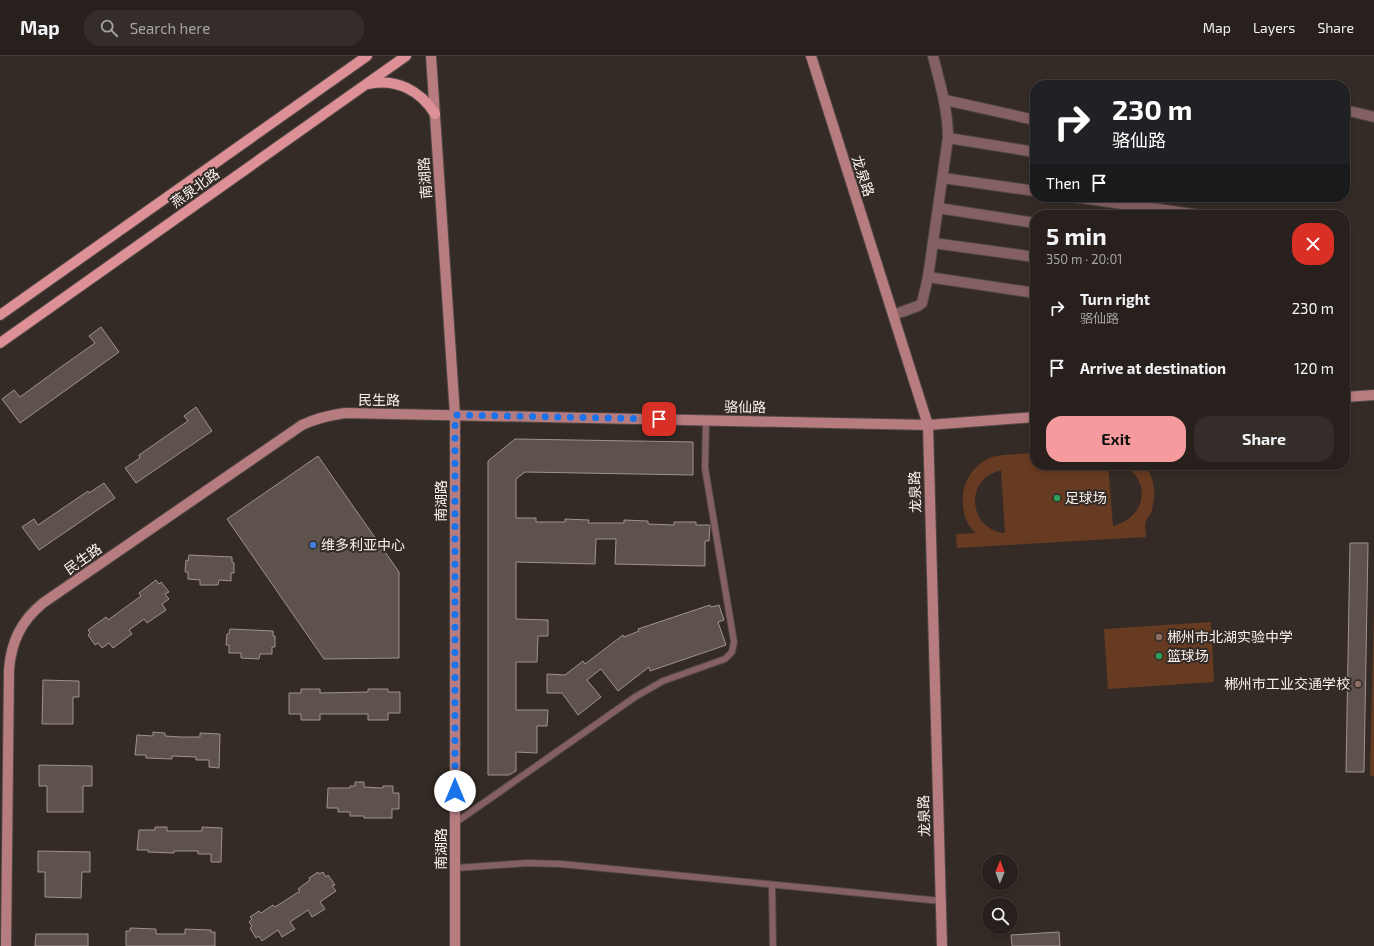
<!DOCTYPE html>
<meta charset="utf-8">
<style>
body{margin:0;font-family:"Exo 2","Noto Sans SC",sans-serif;background:#342d29;color:#f1f3f6;height:100vh;display:flex;flex-direction:column;font-size:15px;white-space:nowrap}
*{box-sizing:border-box;margin:0}
p{font-size:13px;color:#a5a3a3}
.icon{flex:none;width:22px;height:22px;fill:none;stroke:currentColor;stroke-width:2;stroke-linecap:round;stroke-linejoin:round}
.map{position:relative;flex:1;overflow:hidden}
.side{position:absolute;left:1030px;top:154px;width:320px;height:260px;display:flex;flex-direction:column;background:#28201c;border-radius:16px;box-shadow:0 2px 6px #0003,0 0 0 1px #443e3b}
.side>*{flex:none}
.top-card{position:absolute;left:1030px;top:24px;width:320px;height:122px;border-radius:16px;box-shadow:0 2px 6px #0003,0 0 0 1px #443e3b;background:#202124;color:#fff;overflow:hidden}
.needle{width:26px;rotate:1deg}
.fabs{position:absolute;left:982px;top:798px;display:grid;gap:8px}
.fabs a{display:grid;place-items:center;width:36px;height:36px;border-radius:50%;background:#28201c;box-shadow:0 2px 6px #0003,0 0 0 1px #443e3b;font-size:20px}
.pin{position:absolute;display:grid;place-items:center;width:34px;height:34px;color:#fff;margin:-17px;border-radius:8px;box-shadow:0 2px 6px #0006}
.me{position:absolute;width:44px;margin:-22px;rotate:0deg;stroke-linejoin:round;filter:drop-shadow(0 0 3px #0008)}
.turn{display:flex;align-items:center;gap:14px;height:84px;padding:0 16px;font-size:18px}
.turn .icon{width:52px;height:52px;stroke-width:2.5}
.turn b{display:block;font-size:28px;line-height:34px}
.then{display:flex;align-items:center;height:38px;padding:0 16px;background:#0003;gap:8px;font-size:15px}
.round{display:grid;place-items:center;flex:none;width:42px;height:42px;border-radius:16px;background:#342d29}
.head{display:flex;align-items:center;justify-content:space-between;height:68px;padding:0 16px}
h1{font-size:24px;font-weight:700;line-height:30px}
.primary-button{display:flex;gap:8px;margin-top:auto;padding:8px 16px}
.primary-button a{flex:1;height:46px;border-radius:16px;background:#f59b9d;color:#111;font-size:16px;font-weight:700;line-height:46px;text-align:center}
.primary-button a+a{background:#342d29;color:#f1f3f6}
ul{padding:0;list-style:none}
li{display:flex;align-items:center;gap:12px;height:60px;padding:0 16px}
li div{flex:1}
li b{display:block;font-size:15px}
li em{font-style:normal}
header{display:flex;align-items:center;gap:24px;box-sizing:border-box;height:56px;padding:0 20px;background:#28201c;border-bottom:1px solid #443e3b}
header strong{font-size:19px}
nav{display:flex;gap:22px;margin-inline-start:auto;font-size:14px}
.search{width:280px;height:36px;background:#342d29;display:flex;align-items:center;gap:10px;box-sizing:border-box;padding:0 14px;border-radius:16px;color:#a5a3a3;font-size:15px}
.map>svg:first-child{display:block}
</style>
<header>
<strong>Map</strong>
<div class="search"><svg class="icon" aria-label="search" viewBox="0 0 24 24"><circle cx="10" cy="10" r="6"/><path d="M15 15l6 6"/></svg>Search here</div>
<nav><a>Map</a><a>Layers</a><a>Share</a></nav>
</header>
<div class="map">
<svg width="1374" height="890" viewBox="0 0 1374 890">
<rect width="100%" height="100%" fill="#352b26"/>
<g fill="#673b21" fill-rule="evenodd">
<path d="M1035 397V409H1108L1113 470C1145 462 1153 426 1123 409H1144C1156 423 1156 440 1151 457 1149 460 1146 464 1145 468 1145 472 1146 477 1146 481L957 492 956 478 976 477C970 472 965 464 964 456 959 433 969 410 992 401 1001 398 1024 398 1035 397ZM1001 414 1005 477C978 476 965 442 984 423 989 418 995 416 1001 414Z"/>
<path d="M1374 552V720H1370Z"/>
<path d="M1211 566 1214 626 1108 633 1104 573Z"/>
</g>
<g fill="#5d524c" stroke="#9f928c">
<path d="M101 271 119 296 20 367 2 343 14 334 20 341 61 311 95 287 89 280Z"/>
<path d="M196 351 212 375 136 427 125 412 140 402 139 399 188 365 184 360Z"/>
<path d="M515 383 693 386V419L525 416 516 423V462H536V466H565V463L589 464 588 467H624V464L648 465V468L674 469V466H696V469H710L709 485H705V510L615 508 616 483H596L595 508 516 506V563L548 564V580H538L537 606H516V654H548L547 670H537V697L516 696V715L509 719H488V405Z"/>
<path d="M318 400 399 516V602L324 603 227 463Z"/>
<path d="M104 427 115 442 39 494 22 471 34 463 38 469 88 435 89 437Z"/>
<path d="M1350 487H1368L1364 716H1346Z"/>
<path d="M189 499 232 501V506L234 507V517H231V525L219 524 218 529H200V524L188 523V516H185L186 504 188 505Z"/>
<path d="M156 524 159 528 161 526 169 536 165 538 169 543 162 548 166 554 147 567 144 563 129 574 132 578 113 592 109 587 102 592 98 587 95 589 88 579 90 577 88 574 106 561 108 564 141 540 139 537Z"/>
<path d="M710 549 711 551 719 549 724 564 718 566 726 589 650 615 649 611 618 635 601 613 587 624 601 641 578 659 562 637H547V618L565 619 583 605 585 608 623 579 624 581 639 575 638 573Z"/>
<path d="M230 573 273 575V580H275V591H272V598H260L259 603 241 602V597H229V589H226L227 578H229Z"/>
<path d="M43 624 79 625V641H73V668H42Z"/>
<path d="M301 633H320V637L368 636V633H388V636H400V657H388V664H368V658H320V664H301V658H289V637H301Z"/>
<path d="M153 676 165 677V680L180 681H200V677L220 678 219 712 209 711V704H196V701L172 700V703L146 702V699H135L137 679 153 680Z"/>
<path d="M39 709 92 710V730H83V756H47V730H39Z"/>
<path d="M355 726H364V731L383 732V730H393V737H399V753H392V762H364V760H350V756H338V752H327L328 732H350V730H355Z"/>
<path d="M155 771H167V775H202V771L222 772 221 806H211V798H198V795H174V797L148 796V794H137L139 774H155Z"/>
<path d="M38 795 90 796V816H82L81 842 45 841V816H38Z"/>
<path d="M318 816 319 818 323 816 326 821 328 819 335 829 332 830 336 835 320 846 325 853 312 861 308 854 290 866 295 873 282 881 278 874 262 885 259 880 256 882 250 872 252 870 249 866 252 863 250 861 259 855 261 857 273 849 275 851 300 835 298 833 310 824 309 822Z"/>
<path d="M130 872 156 873V878H185V873L211 874V876H215V890H126V875H130Z"/>
<path d="M1059 876 1060 890H1012L1011 879Z"/>
<path d="M36 878H88V890H35Z"/>
</g>
<g fill="none" stroke-linecap="round" stroke-linejoin="round">
<defs>
<g id="lane">
<path d="M455 767 635 641 663 625 725 603 732 596 734 586 705 412 706 364"/>
<path d="M455 812 528 807 561 808 941 845"/>
<path d="M772 829 773 890"/>
</g>
<g id="street">
<path d="M945 44 1035 64"/>
<path d="M1345 54 1374 61"/>
<path d="M948 82 1035 96"/>
<path d="M943 122 1035 135"/>
<path d="M1075 141 1199 159"/>
<path d="M938 152 1035 167"/>
<path d="M933 187 1035 201"/>
<path d="M928 221 1035 237"/>
<path d="M893 259 918 250 922 247 928 221 948 82C948 54 940 28 933 0"/>
</g>
<g id="secondary">
<path d="M431 0 455 359V890"/>
<path d="M811 0 928 369 942 890"/>
<path d="M1345 341 1374 339"/>
<path d="M6 890 9 614C11 586 21 565 43 547L302 369C317 362 330 359 345 357L928 369 1035 361"/>
</g>
<g id="primary">
<path d="M368 28C396 22 420 34 435 58"/>
<path d="M0 259 367 0"/>
<path d="M0 287 406 0"/>
</g>
</defs>
<use href="#lane" stroke="#504742" stroke-width="8"/>
<use href="#street" stroke="#504742" stroke-width="12"/>
<use href="#secondary" stroke="#504742" stroke-width="12"/>
<use href="#primary" stroke="#504742" stroke-width="12"/>
<use href="#lane" stroke="#856063" stroke-width="6"/>
<use href="#street" stroke="#856063" stroke-width="10"/>
<use href="#secondary" stroke="#b77c80" stroke-width="10"/>
<use href="#primary" stroke="#dd9197" stroke-width="10"/>
</g>
<g fill="none" stroke-linecap="round" stroke-linejoin="round">
<path stroke="#1a73e8" stroke-width="7" stroke-dasharray="0 12.6" d="M455 735V359L659 363"/>
</g>
<g fill="#2e9e5b" stroke="#352b26" stroke-width="1.5">
<circle cx="1057" cy="442" r="4"/>
<circle cx="1159" cy="600" r="4"/>
</g>
<circle fill="#3f7fe0" stroke="#352b26" stroke-width="1.5" cx="313" cy="489" r="4"/>
<g fill="#8d6e63" stroke="#352b26" stroke-width="1.5">
<circle cx="1159" cy="581" r="4"/>
<circle cx="1358" cy="628" r="4"/>
</g>
<g text-anchor="middle" stroke-width="4" stroke-linejoin="round" paint-order="stroke">
<g font-size="14" fill="#f9f2ee" stroke="#352b26">
<text transform="translate(863 120) rotate(72)" y="5">龙泉路</text>
<text transform="translate(425 122) rotate(-94)" y="5">南湖路</text>
<text transform="translate(195 132) rotate(-35)" y="5">燕泉北路</text>
<text transform="translate(379 344) rotate(1)" y="5">民生路</text>
<text transform="translate(745 351) rotate(1)" y="5">骆仙路</text>
<text transform="translate(915 436) rotate(-92)" y="5">龙泉路</text>
<text transform="translate(441 445) rotate(-90)" y="5">南湖路</text>
<text transform="translate(83 503) rotate(-35)" y="5">民生路</text>
<text transform="translate(924 760) rotate(-92)" y="5">龙泉路</text>
<text transform="translate(441 793) rotate(-90)" y="5">南湖路</text>
</g>
<g font-size="14" fill="#f9f2ee" stroke="#352b26" text-anchor="start">
<text x="1065" y="447">足球场</text>
<text x="321" y="494">维多利亚中心</text>
<text x="1167" y="586">郴州市北湖实验中学</text>
<text x="1167" y="605">篮球场</text>
<text x="1350" y="633" text-anchor="end">郴州市工业交通学校</text>
</g>
</g>
</svg>
<div class="fabs">
<a><svg class="needle" viewBox="-14 -14 28 28"><path d="M0-13l5 13h-10z" fill="#e53935"/><path d="M0 13l5-13h-10z" fill="#a5a3a3"/></svg></a>
<a><svg class="icon" aria-label="search" viewBox="0 0 24 24"><circle cx="10" cy="10" r="6"/><path d="M15 15l6 6"/></svg></a>
</div>
<div class="pin" style="left:659px;top:363px;background:#d93025"><svg class="icon" aria-label="arrive" viewBox="0 0 24 24"><path d="M6 21V4h12l-3 4 3 4H6"/></svg></div>
<svg class="me" style="left:455px;top:735px" viewBox="-20 -20 40 40"><circle r="19" fill="#fff"/><path d="M0-13L10 11 0 6-10 11z" fill="#1a73e8"/></svg>
<div class="top-card">
<div class="turn"><svg class="icon" aria-label="right" viewBox="0 0 24 24"><path d="M7 20v-9h11M14 6l5 5-5 5"/></svg><div><b>230 m</b>骆仙路</div></div>
<div class="then">Then<svg class="icon" aria-label="arrive" viewBox="0 0 24 24"><path d="M6 21V4h12l-3 4 3 4H6"/></svg></div>
</div>
<section class="side">
<div class="head"><div><h1>5 min</h1><p>350 m · 20:01</p></div><a class="round" style="background:#d93025;color:#fff"><svg class="icon" aria-label="close" viewBox="0 0 24 24"><path d="M6 6l12 12M18 6L6 18"/></svg></a></div>
<ul>
<li><svg class="icon" aria-label="right" viewBox="0 0 24 24"><path d="M7 20v-9h11M14 6l5 5-5 5"/></svg><div><b>Turn right</b><p>骆仙路</p></div><em>230 m</em></li>
<li><svg class="icon" aria-label="arrive" viewBox="0 0 24 24"><path d="M6 21V4h12l-3 4 3 4H6"/></svg><div><b>Arrive at destination</b></div><em>120 m</em></li>
</ul>
<div class="primary-button"><a>Exit</a><a>Share</a></div>
</section>
</div>
